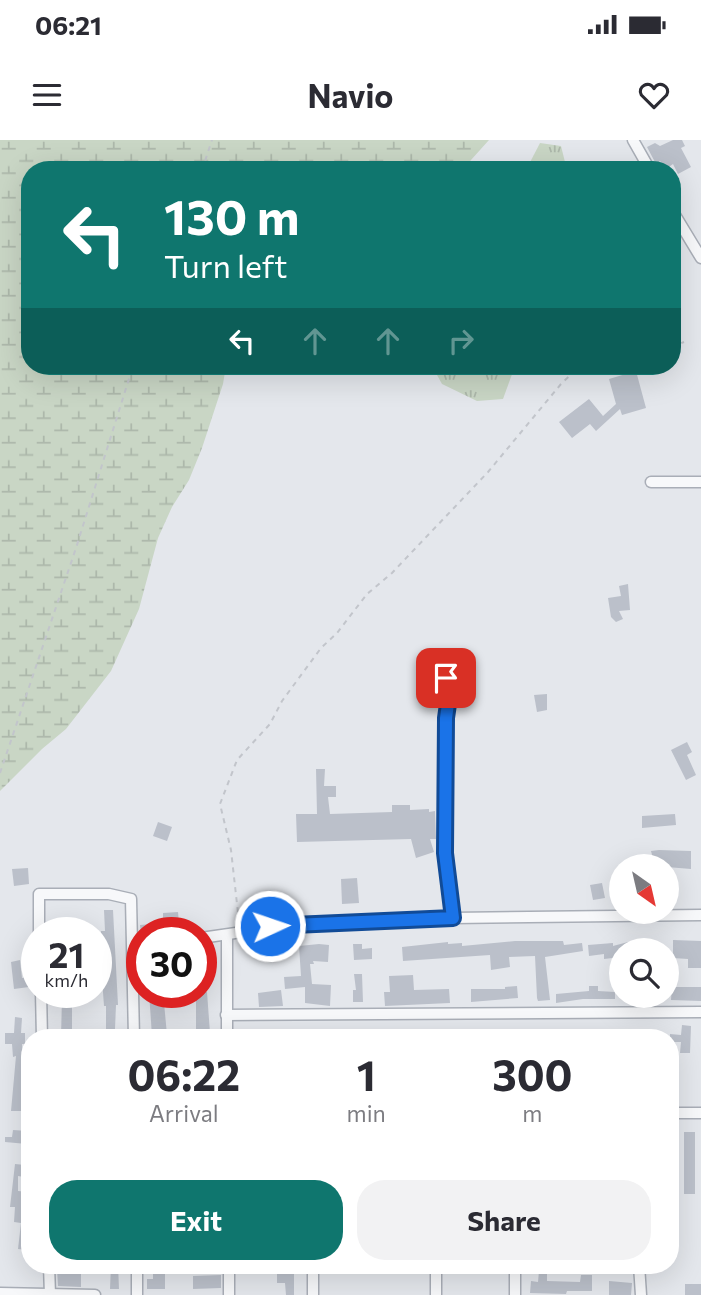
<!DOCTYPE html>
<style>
body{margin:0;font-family:Commissioner,sans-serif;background:#f2f2f3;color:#2b2b33;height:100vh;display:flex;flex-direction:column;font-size:26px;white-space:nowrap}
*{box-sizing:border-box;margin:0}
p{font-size:23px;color:#7c7c81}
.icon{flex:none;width:38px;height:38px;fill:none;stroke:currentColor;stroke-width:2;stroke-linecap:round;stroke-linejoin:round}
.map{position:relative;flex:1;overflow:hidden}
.details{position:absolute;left:21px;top:889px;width:658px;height:245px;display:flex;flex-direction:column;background:#fff;border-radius:28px;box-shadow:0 7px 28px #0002}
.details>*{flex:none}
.top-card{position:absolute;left:21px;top:21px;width:660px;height:214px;border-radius:28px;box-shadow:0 7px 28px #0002;background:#0f766e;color:#fff;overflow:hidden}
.needle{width:46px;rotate:146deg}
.fabs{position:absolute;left:609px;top:714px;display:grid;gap:14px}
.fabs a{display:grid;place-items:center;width:70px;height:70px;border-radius:50%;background:#fff;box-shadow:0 7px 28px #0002;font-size:35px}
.speed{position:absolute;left:21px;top:777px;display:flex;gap:14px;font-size:35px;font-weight:700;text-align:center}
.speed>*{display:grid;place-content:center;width:91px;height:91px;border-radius:50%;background:#fff;box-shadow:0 7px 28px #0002;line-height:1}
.speed small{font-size:18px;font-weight:400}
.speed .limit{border:10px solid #d22;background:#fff;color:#111}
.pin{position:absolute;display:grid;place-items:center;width:60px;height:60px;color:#fff;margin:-30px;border-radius:14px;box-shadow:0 4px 10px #0006}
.me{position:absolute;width:77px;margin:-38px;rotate:87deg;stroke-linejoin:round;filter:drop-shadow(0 0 5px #0008)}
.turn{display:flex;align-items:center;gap:24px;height:147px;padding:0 28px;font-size:32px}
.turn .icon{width:91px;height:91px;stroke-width:2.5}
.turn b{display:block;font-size:49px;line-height:60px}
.lanes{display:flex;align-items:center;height:66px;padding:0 28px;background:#0003;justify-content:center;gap:35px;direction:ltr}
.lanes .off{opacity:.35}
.eta{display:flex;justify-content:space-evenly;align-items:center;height:119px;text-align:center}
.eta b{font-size:42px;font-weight:700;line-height:49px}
.cta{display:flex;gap:14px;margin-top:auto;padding:14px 28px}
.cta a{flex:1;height:80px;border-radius:28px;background:#0f766e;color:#fff;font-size:28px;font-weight:700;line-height:80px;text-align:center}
.cta a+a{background:#f2f2f3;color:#2b2b33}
.status{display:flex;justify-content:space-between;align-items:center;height:49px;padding:0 35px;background:#fff;direction:ltr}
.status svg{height:19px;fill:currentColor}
header{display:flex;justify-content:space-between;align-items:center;height:91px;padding:0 28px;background:#fff;font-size:32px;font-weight:700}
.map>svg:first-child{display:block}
</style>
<div class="status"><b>06:21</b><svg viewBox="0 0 49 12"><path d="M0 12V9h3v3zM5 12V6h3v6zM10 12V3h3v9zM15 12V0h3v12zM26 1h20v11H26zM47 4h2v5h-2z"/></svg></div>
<header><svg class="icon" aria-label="menu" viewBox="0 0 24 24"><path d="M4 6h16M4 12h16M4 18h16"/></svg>Navio<svg class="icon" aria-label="heart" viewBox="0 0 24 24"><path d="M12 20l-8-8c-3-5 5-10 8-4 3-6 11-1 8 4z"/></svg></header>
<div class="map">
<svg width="701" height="1155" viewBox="0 0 701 1155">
<defs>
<pattern id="grass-tufts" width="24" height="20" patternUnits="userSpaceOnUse" patternTransform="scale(1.75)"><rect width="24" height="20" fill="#c9d6c5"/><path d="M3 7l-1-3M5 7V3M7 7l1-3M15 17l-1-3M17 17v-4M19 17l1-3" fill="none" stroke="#adb8ab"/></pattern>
<pattern id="wetland-marsh" width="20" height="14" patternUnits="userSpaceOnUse" patternTransform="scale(1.75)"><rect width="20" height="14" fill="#c9d6c5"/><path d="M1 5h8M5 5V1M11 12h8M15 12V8" fill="none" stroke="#adb8ab"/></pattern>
</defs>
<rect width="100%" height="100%" fill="#e4e7ec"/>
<g fill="url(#grass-tufts)">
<path d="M540 3 561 6 567 30H526Z"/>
<path d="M432 226H515L503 259 477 261 442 244Z"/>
</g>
<path fill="url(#wetland-marsh)" d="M0 0H489L462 30H30V226H226L223 244 202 308 189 340 172 367 158 398 139 469 111 531 66 589 42 609 0 651Z"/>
<g fill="#bbc0ca">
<path d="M673 0H682L685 6 681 8 691 27 678 34 673 24 666 29 660 21 656 24 647 7 655 3 660 6Z"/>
<path d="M636 231 646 268 622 275 620 269 596 291 590 284 572 298 559 282 589 259 603 276 616 264 609 239Z"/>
<path d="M628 444 630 470 619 471 623 479 616 482 611 477 608 458 621 456 619 446Z"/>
<path d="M547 554V570L537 572 534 555Z"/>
<path d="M687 602 692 612 687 615 696 635 686 640 671 610Z"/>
<path d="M316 629H325L324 646H336V657H328L330 674 392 672V665H410V670L429 669V672L435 671 436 699H430L434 712 416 718 411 699 297 702 296 674H317Z"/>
<path d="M675 674 676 685 642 688V676Z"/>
<path d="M158 682 172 687 167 701 153 696Z"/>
<path d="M659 710 691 711V729L655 726 651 711Z"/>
<path d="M28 728 29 744 14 746 12 729Z"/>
<path d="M357 738 359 763 342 764 341 739Z"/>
<path d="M602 743 605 758 593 760 590 745Z"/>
<path d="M104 770H113L118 865H116L115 889H122V898H106V866H104L101 824V791H105Z"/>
<path d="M178 772 180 793H141L140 785 163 783V773Z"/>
<path d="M673 800 701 801V828H688V819L673 818Z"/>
<path d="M515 801H563L564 805 582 803 583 811 545 817 550 860 538 861 537 858 535 816 509 817 510 827 491 830 490 815 403 821 402 807 448 802V804L462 803V806Z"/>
<path d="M628 802H647V810H621V817L604 819V814L589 816 588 805 613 803V806Z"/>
<path d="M319 804 329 805 328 822 313 821 314 824H310L312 844 331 845 330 866 305 863V847L285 849 284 837 301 836 299 806Z"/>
<path d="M353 804H362V809L372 808V819L354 820Z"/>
<path d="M20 820 22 838 28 837 29 847 14 849 11 822Z"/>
<path d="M354 834H362L363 862H353V850H356Z"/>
<path d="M413 835 414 850 449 849 450 863 385 866 384 852H390L389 836Z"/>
<path d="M517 846 518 858 471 862V849H505V847Z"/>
<path d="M589 846H598V851L615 852V859H583L556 863V854L589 851Z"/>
<path d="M672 847H701V861L671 860Z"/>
<path d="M281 850 283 866 259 867 258 853Z"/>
<path d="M149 852H163L167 895 152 896Z"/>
<path d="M196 852H207L210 893 196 894Z"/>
<path d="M62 857H72V898H61Z"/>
<path d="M15 877 22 878 21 893H25V904H22L23 926H29L28 937H24L21 971H11L16 916 13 917 12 904H5V893H14Z"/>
<path d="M682 885 691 886 690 913H680L681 902H670V894L681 895Z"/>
<path d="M13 990 28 991 27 1004 5 1002V997H12Z"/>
<rect x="684" y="992" width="11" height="62"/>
<path d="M15 1024 25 1025 24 1037 18 1036V1051L29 1052 28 1072 30 1073V1084L26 1110 18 1109 21 1083 14 1082 15 1067H10Z"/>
<path d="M64 1125H84V1134H81V1147L58 1146 57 1129H64Z"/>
<path d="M111 1125H118L119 1149H110Z"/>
<path d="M153 1125H168L167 1133H165V1149H147V1139H153Z"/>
<path d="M286 1125H294V1155H286L285 1143H277V1132H286Z"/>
<path d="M539 1131H547V1141L580 1142 581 1135H592V1151H567L566 1154 530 1153 531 1141 538 1142Z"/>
<path d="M221 1135V1148L193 1149V1136Z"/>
<path d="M609 1141 632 1143 631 1155H609Z"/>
<rect x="685" y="1144" width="16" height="11"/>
</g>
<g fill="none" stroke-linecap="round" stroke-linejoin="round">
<defs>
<g id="street">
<path d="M633 0 650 30"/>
<path d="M672 70 701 118"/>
<path d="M651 342H701"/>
<path d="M446 538 448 557 446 578 445 713 453 778"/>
<path d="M39 793V754H109L131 759 134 898"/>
<path d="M227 795V898"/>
<path d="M201 798 290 785 453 778 701 775"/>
<path d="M41 852 42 898"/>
<path d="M226 875 701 872"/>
<path d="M670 973H701"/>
<path d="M49 1125 50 1155"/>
<path d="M229 1125V1155"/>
<path d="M313 1125V1155"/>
<path d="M436 1125V1155"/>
<path d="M639 1125 641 1155"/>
<path d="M0 1153 95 1155"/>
<path d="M137 1155V1125"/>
<path d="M515 1155V1125"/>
</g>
</defs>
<use href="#street" stroke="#a9aeb7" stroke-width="13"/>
<g stroke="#c2c5cb" stroke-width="2" stroke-dasharray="5 5" stroke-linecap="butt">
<path d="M202 30 212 0"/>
<path d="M672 207 684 202"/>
<path d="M0 633 76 408 133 226"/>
<path d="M239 782 231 710 220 664 237 620 270 584 282 561 321 508 337 493 367 454 392 433 488 332 561 244 580 226"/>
</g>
<use href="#street" stroke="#f7f8fa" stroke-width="10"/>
</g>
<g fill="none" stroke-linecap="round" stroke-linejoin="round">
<defs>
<path id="route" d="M270 786 453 778 445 713 446 578 449 557 446 538"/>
</defs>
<use href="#route" stroke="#114b97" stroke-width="18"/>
<use href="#route" stroke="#1a73e8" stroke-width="12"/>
</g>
</svg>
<div class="fabs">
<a><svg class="needle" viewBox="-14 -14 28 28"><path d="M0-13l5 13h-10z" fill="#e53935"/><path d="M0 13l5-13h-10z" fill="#7c7c81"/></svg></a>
<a><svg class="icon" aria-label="search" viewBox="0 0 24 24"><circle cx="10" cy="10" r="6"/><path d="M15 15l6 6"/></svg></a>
</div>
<div class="speed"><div>21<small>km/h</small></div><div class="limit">30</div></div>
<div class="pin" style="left:446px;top:538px;background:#d93025"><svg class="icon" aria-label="arrive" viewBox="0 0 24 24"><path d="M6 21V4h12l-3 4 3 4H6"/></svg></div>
<svg class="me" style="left:270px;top:786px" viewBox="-20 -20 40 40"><circle r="17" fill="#1a73e8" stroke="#fff" stroke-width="3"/><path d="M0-11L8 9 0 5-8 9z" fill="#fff"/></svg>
<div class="top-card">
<div class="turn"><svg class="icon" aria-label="left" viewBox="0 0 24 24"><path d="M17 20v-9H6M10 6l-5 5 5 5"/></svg><div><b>130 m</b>Turn left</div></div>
<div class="lanes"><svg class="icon" aria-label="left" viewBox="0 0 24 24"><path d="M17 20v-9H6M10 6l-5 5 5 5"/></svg><svg class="icon off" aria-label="ahead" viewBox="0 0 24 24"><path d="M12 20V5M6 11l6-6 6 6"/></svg><svg class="icon off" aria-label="ahead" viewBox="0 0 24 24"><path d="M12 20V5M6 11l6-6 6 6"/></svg><svg class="icon off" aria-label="right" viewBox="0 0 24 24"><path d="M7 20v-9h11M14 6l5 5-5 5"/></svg></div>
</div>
<section class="details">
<div class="eta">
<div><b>06:22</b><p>Arrival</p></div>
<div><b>1</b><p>min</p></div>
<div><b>300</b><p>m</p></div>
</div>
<div class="cta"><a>Exit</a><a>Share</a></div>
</section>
</div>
